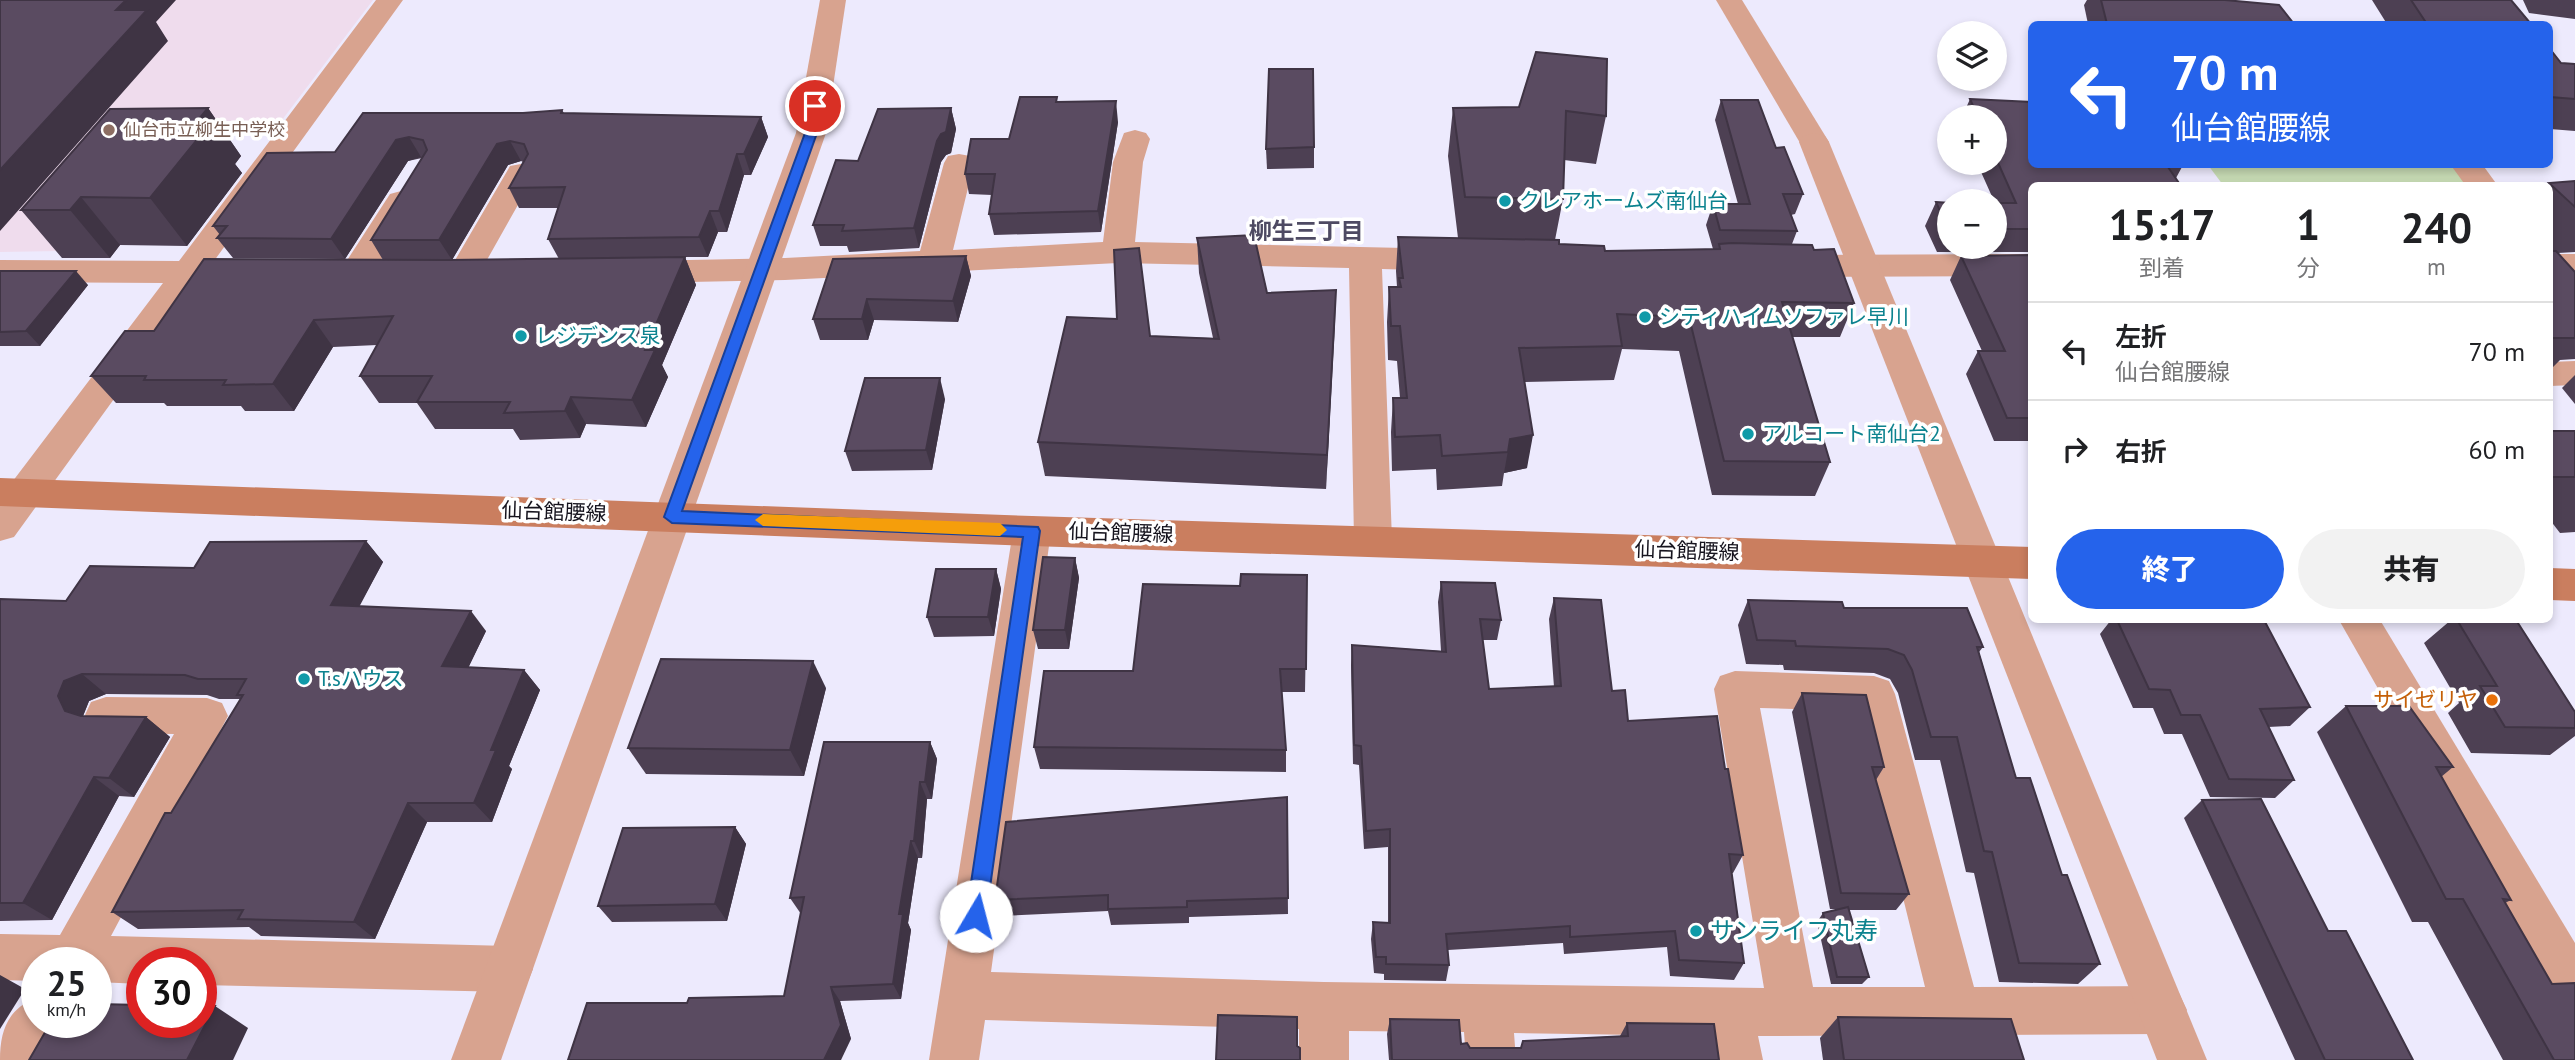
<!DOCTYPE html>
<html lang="ja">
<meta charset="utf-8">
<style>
body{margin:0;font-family:"PT Sans","Noto Sans JP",sans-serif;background:#f2f2f2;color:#202124;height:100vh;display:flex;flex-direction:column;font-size:26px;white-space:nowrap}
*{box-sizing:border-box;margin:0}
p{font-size:23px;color:#757577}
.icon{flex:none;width:38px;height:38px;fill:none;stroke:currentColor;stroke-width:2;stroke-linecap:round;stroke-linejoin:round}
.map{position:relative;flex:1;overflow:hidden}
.drawer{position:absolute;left:2028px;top:182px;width:525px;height:441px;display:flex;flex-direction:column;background:#fff;border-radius:10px;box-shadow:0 4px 10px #0003}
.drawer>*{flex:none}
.banner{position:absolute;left:2028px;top:21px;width:525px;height:147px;border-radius:10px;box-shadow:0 4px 10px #0003;background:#2563eb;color:#fff;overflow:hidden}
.tools{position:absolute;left:1937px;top:21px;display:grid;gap:14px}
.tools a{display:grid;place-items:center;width:70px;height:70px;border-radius:50%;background:#fff;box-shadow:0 4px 10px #0003;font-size:35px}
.speed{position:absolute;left:21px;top:947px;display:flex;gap:14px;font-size:35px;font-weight:700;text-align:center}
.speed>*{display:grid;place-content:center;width:91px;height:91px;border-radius:50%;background:#fff;box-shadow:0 4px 10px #0003;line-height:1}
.speed small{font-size:18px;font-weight:400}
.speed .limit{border:10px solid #d22;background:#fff;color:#111}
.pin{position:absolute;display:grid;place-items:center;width:60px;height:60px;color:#fff;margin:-30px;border:4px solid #fff;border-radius:50%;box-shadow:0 2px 7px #0007}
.me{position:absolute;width:77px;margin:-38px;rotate:8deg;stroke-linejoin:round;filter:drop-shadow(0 0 5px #0008)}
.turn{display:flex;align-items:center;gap:24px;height:147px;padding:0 28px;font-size:32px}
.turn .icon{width:91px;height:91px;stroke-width:2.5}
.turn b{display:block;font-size:49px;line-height:60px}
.eta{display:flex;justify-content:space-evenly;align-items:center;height:119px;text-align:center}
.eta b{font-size:42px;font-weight:800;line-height:49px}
.button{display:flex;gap:14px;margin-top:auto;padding:14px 28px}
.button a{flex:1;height:80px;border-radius:42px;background:#2563eb;color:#fff;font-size:28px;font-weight:800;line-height:80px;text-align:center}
.button a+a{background:#f2f2f2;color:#202124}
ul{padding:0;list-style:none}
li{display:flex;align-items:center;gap:21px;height:98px;padding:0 28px;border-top:2px solid #e0e0e0}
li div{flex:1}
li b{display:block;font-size:26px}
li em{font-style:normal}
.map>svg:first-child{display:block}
</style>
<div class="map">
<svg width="2575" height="1060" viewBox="0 0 2575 1060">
<rect width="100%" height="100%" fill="#edeafd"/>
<path fill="#efdced" d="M0 0H373L279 124 156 137 60 251 0 252Z"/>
<path fill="#c7dbb4" d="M2208 165H2452L2471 185H2223Z"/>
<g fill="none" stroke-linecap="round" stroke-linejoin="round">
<g fill="#d8a38f" fill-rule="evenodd">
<path d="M376 0H403L214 261H246L258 264 262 272 258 280 246 283H198L14 537 0 541V498L163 283 0 282V260L179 261Z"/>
<path d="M820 0H846L826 133 822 139 811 142 800 139 796 133Z"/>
<path d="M1716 0H1742L1829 142 1825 148 1814 151 1803 148Z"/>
<path d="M1135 130 1146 133 1150 139 1143 162 1135 242 1450 249 1462 252 1466 260 1462 268 1450 271 1382 269 1392 540 1387 551 1373 555 1359 551 1354 540 1349 268 1118 263 785 280 639 283 627 280 623 272 627 264 639 261 785 258 920 251 944 163 948 156 959 154 970 156 974 163 953 250 1103 242 1113 162 1124 133Z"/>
<path d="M521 164 532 166 536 173 479 274 475 282 463 285 451 282 447 274 506 173 510 166Z"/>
<path d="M2450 164H2482L2498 186H2466Z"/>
<path d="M401 191 412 194 417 201 368 281 356 284 344 281 340 273 344 265 390 194Z"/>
<path d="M2032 254V276L1790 277 1778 274 1774 266 1778 258 1790 255Z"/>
<rect x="2550" y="254" width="25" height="22"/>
<path d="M2575 361V385L2550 386V362Z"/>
<path d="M1032 516 1046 520 1051 531 991 972 1324 982 1764 988 1714 689 1720 676 1735 671 1874 676 1889 681 1895 694 1974 987 2162 986 2179 993 2187 1010 2179 1027 2162 1034 1758 1036 1763 1060H1713L1709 1036 1514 1033 1516 1060H1466L1464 1032 1349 1031V1060H1299V1029L985 1020 979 1060H929L1013 531 1018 520ZM1760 708 1857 711 1925 987H1813Z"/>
<path d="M2339 620H2380L2575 943V1012L2558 1005Z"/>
<path d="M106 697 207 698 222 703 228 716 111 936 509 946 526 952 533 969 526 986 509 992 201 985V962H142V984L96 982V962H37V981L0 980V934L60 935 174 734 106 733 91 728 85 715 91 702Z"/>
<path d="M37 997V1022H61L42 1060H0C0 1030 8 1009 37 997Z"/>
</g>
<g fill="#d8a38f" fill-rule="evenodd">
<path d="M811 124 822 127 826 133 501 1060H451L796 133 800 127Z"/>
<path d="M1814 133 1825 136 1829 142 2207 1060H2157L1799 142 1803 136Z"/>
</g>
<g fill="#ca7e5f" fill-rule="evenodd">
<path d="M0 478 1032 516 2032 547V579L1032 546 0 506Z"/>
<path d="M2550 568 2575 569V601L2550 600Z"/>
</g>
</g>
<g fill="#4d4053" fill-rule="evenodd">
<path d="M2087 0H2226L2294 24H2088L2084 5Z"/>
<path d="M2372 0H2511L2531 24H2387Z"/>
<path d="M2523 0H2575V19L2529 13Z"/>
<path d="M2550 49 2561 63 2575 64V131L2550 129Z"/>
<path d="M1536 52 1606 116 1596 164 1564 160 1563 199 1555 240 1559 244 1605 251 1713 249 1706 225 1713 204H1738L1715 120 1721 100 1776 148 1803 194 1795 214 1791 215 1797 231 1792 244 1814 250 1854 303 1840 337H1792L1830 462 1815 496 1712 495 1679 351 1622 349 1614 380 1525 382 1527 468 1504 473 1502 486 1437 490 1436 469 1392 471 1391 432 1393 398H1400L1397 361 1388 360 1387 322 1389 287H1397L1396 271 1398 237 1458 238 1448 156 1453 108 1519 107Z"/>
<path d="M1970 99 2073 165 2182 167 2176 178 2032 186V252H1937L1925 226 1936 202 1950 203V247H1995V201H1994L1977 163H1995V117H1962Z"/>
<path d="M1058 102 1118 122 1101 232 994 235 989 214 992 195 969 194 965 174Z"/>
<path d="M208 108 241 156 235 164 242 173 187 246 120 245 110 258H62L21 210Z"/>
<path d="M951 108 956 129 951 153 946 155 941 162 919 248 849 252 847 246H820L813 225 858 161Z"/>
<path d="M562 110 564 113 761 117 768 137 751 175H744L727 232H718L708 257H685L696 285 662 365 668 377 646 427 586 424 580 438 520 440 513 429H435L417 403H379L360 376 377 345 333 347 294 411H245L241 406H167L164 403H116L91 376 154 331 383 260 371 240 422 158 408 161 345 259 233 258 217 238 220 235 213 226 335 152 523 113ZM521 161 523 162 509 188 519 208H558L548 239 559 259 452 260 508 165Z"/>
<path d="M1314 147V168L1267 169 1266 149Z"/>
<path d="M2575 181V252L2558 253 2575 272V359L2560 360 2550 370V251H2554L2550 247V186H2547L2549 183Z"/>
<path d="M1197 238 1267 293 1336 290 1326 489 1045 476 1038 442 1150 336 1213 338 1199 273Z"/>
<path d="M2032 255V441H1994L1966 374 1978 351H1982L1950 280 1961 256Z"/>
<path d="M966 256 971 276 958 322 874 320 868 340H820L813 319Z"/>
<path d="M0 271 88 285 40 346H0Z"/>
<path d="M2575 375V404L2562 388Z"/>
<path d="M945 399 932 470 852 471 845 451Z"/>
<path d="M2550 431H2575V532L2560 533 2550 520Z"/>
<path d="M366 541 383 562 359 606 486 631 468 668 524 670 540 690 509 766 512 769 492 822H427L375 939 261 936 249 927 138 929 112 912 241 699H219L207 695 106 694 89 701 83 716 146 717 170 737 134 797 119 796 52 920 0 921V599L66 601 194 568Z"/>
<path d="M1075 558 1079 578 1069 649H1038L1033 630Z"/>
<path d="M996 569 1001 589 994 636 934 637 927 617Z"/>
<path d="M1307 575 1305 692H1282L1286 750V772L1040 769 1034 747 1240 586Z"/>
<path d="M1441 582 1501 620 1497 640H1483L1489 689 1554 687 1549 619 1554 598 1612 691 1628 721 1725 769 1743 855 1733 873H1732L1744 963 1734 980 1670 976 1667 947 1564 954 1563 943 1448 950 1449 965 1446 981 1384 980V974L1374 973 1371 939 1373 922 1388 923V847L1364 849 1359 765 1353 764 1351 665 1352 645 1441 651 1438 602Z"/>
<path d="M1748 600 1844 608 1983 647 1979 652 2016 778 2062 875 2100 964 2078 984 1999 982 1974 873 1966 872 1940 760H1915L1898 693 1890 679 1874 673 1784 670 1783 665 1746 664 1738 625Z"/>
<path d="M2111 620H2264L2310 707 2290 726 2268 727 2294 780 2275 798 2210 797 2182 734H2164L2153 708H2133L2100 634Z"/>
<path d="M2451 620H2516L2575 712V736L2550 755 2471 753 2448 713 2459 703 2424 643Z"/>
<path d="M826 688 804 776 646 774 628 748Z"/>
<path d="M1802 693 1884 767 1876 780 1909 894 1896 910H1848L1869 977 1862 984H1831L1817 922 1823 913 1838 909H1830L1792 712Z"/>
<path d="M2346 706 2453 767 2441 777 2511 900 2505 903 2575 1060H2503L2428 922H2412L2317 732Z"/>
<path d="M930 742 937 759 932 799H927L922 858H918L908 923 911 930 901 999 840 1001 851 1039 687 1003 784 996 801 914 790 898Z"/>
<path d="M1287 797 1288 914 1189 917V923L1111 925 1108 911 1001 916 995 900Z"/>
<path d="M2202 800 2328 931 2413 1060H2295L2184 818Z"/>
<path d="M735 827 746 844 727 921 612 922 598 906Z"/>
<path d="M1838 1017 2024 1060H1823L1820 1038Z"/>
<path d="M1390 1019 1461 1044 1470 1048H1521L1523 1041 1620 1036 1627 1023 1719 1060H1389L1387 1034Z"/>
</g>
<g fill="#3f3444">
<path d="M126 0H176L156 22 168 41 0 231V170L116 10Z"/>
<path d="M1116 101 1118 122 1101 232 1098 211Z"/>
<path d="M208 108 241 156 235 164 242 173 187 246 150 198 194 125Z"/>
<path d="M951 108 956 129 951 153 946 155 941 162 919 248 914 228 937 141Z"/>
<path d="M761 117 768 137 751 175 744 154Z"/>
<path d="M409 137 421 157 408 161 345 259 331 239 396 140Z"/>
<path d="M510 141 521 161 508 165 452 260 439 240 497 144Z"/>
<path d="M737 154 744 175 727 232 719 211Z"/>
<path d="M81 197 120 245 110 258 70 210Z"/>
<path d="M710 211 718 232 708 257 699 237Z"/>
<path d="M966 256 971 276 958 322 953 301Z"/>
<path d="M685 257 696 285 662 365 668 377 646 427 632 400 645 350Z"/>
<path d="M76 271 88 285 40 346 26 331Z"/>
<path d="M1336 290 1335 324 1326 489 1327 455Z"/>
<path d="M867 299 874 320 868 340 862 319Z"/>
<path d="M314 320 333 347 294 411 273 384Z"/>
<path d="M940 378 945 399 932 470 926 450Z"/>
<path d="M571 397 586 424 580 438 565 411Z"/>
<path d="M1533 435 1527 468 1504 473 1510 439Z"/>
<path d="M366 541 383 562 349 626 331 605Z"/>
<path d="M1075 558 1079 578 1069 649 1065 630Z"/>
<path d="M996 569 1001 589 994 636 988 617Z"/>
<path d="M471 611 486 631 459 687 442 666Z"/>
<path d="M813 661 826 688 804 776 790 750Z"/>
<path d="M524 670 540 690 509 766 512 769 492 822 474 803 491 750Z"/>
<path d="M82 674 106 694 89 701 83 716 65 711 58 696 64 681Z"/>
<path d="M146 717 170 737 134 797 109 778Z"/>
<path d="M930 742 937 759 932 799 925 782Z"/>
<path d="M94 777 119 796 52 920 23 903Z"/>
<path d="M920 782 927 799 922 858 914 841Z"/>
<path d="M408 803 427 822 375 939 354 922Z"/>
<path d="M735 827 746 844 727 921 715 904Z"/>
<path d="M911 841 918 858 908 923 911 930 901 999 893 984 899 914Z"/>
<path d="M0 975 25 989 0 1029Z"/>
<path d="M831 987 840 1001 851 1039 841 1060H824Z"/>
<path d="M215 1006 248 1028 233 1060H187Z"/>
</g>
<g fill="#5a4b61" stroke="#3f3444" stroke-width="2">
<path d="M0 0H126L116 10H147L0 170Z"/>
<path d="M2101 0H2225L2279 5 2294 24H2107Z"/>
<path d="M2411 0H2511L2531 24H2427Z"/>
<path d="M2550 49 2561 63 2575 64V99L2550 97Z"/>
<path d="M1536 52 1607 59 1606 116 1566 111 1563 199 1465 197 1453 108 1519 107Z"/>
<path d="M1269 69H1313L1314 147 1266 149Z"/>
<path d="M1020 97H1057L1056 102 1116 101 1098 211 989 214 995 174H965L971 139H1009Z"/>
<path d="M1970 99 2032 102V164H2181L2182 167H2168L2181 186H2032V229H1995V203H2016L1995 156V117H1978Z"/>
<path d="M1721 100H1758L1776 148 1784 147 1803 194H1783L1797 231 1720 230 1713 204H1750Z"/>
<path d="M208 108 194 125H209L150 198 81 197 70 210H21L110 109Z"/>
<path d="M951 108 946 132 941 134 937 141 914 228 842 231 844 225H813L836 160 858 161 878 109Z"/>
<path d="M562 110 561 113 761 117 744 154H737L719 211H710L699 237 548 239 565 187 509 188 528 154 524 144 510 141 497 144 439 240H371L427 150 423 140 409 137 396 140 331 239 217 238 227 226H213L267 153 335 152 363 113H523Z"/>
<path d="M2575 181V207L2549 183Z"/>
<path d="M1936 202 1950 203V229H1948Z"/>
<path d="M1254 235 1267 293 1336 290 1327 455 1038 442 1067 317 1117 319 1114 250 1139 248 1150 336 1219 339 1197 238Z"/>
<path d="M1398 237 1559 240V244L1604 246 1605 251 1720 249 1719 244 1732 243 1812 245 1814 250 1834 249 1854 303 1782 302 1830 462 1724 461 1689 317 1617 314 1622 346 1519 348 1533 435 1510 439 1508 452 1442 456 1440 435 1395 437 1393 398H1407L1400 326H1391L1389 287H1401L1399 278H1403Z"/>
<path d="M2550 251H2556L2575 272V338H2550Z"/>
<path d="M2032 255V418H2007L1978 351H2005L1961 256Z"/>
<path d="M966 256 953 301 867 299 862 319H813L833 259Z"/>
<path d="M685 257 645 350H655L632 400 571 397 565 411 504 413 510 402H417L432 376H360L393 316 314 320 273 384 223 385 226 380H144L146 376H91L125 331H154L204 259 447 260Z"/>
<path d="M0 271H76L26 331 0 332Z"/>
<path d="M865 378H940L926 450 845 451Z"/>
<rect x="2550" y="431" width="25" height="46"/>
<path d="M366 541 331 605 471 611 442 666 524 670 491 750H496L474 803H408L354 922 238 919 243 910 112 912 165 813H171L243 695H237L246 679H198L185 675 82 674 64 681 58 696 65 711 81 716 146 717 109 778 94 777 23 903H0V599L66 601 90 566 194 568 210 542Z"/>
<path d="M1043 557 1075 558 1065 630H1033Z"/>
<path d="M936 569H996L988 617H927Z"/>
<path d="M1241 574 1307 575 1306 669H1280L1286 750 1034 747 1044 671H1133L1143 584 1240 586Z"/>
<path d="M1441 582 1495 583 1501 620 1480 619 1489 689 1561 686 1554 598 1601 600 1612 691 1625 690 1628 721 1717 716 1725 769H1728L1743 855 1729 854 1744 963 1679 960 1675 931 1570 937V926L1446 934 1449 965 1386 964V957H1376L1373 922 1390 923V829L1366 831 1361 746 1354 745 1352 645 1446 652Z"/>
<path d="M1748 600 1842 602 1844 608H1967L1983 647H1977L2016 778H2030L2062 875H2067L2100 964 2019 963 1992 852 1984 851 1957 737H1931L1912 670 1904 655 1888 649 1796 646 1795 641 1757 640Z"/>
<path d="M2117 620H2264L2310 707 2260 709 2294 780 2229 779 2200 715H2181L2170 690 2149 689Z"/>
<path d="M2457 620H2516L2575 712V728L2505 727 2480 686H2497Z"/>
<path d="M661 659 813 661 790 750 628 748Z"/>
<path d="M1802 693 1866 695 1884 767H1872L1909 894 1841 893Z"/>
<path d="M2346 706H2409L2453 767H2436L2511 900 2503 899 2552 984 2575 983V1060H2554L2463 899H2446Z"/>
<path d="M824 742H930L925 782H920L914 841H911L899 914H903L893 984 831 987 841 1025 824 1060H568L587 1003H687L689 998 784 996 804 897 790 898Z"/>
<path d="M1287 797 1288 898 1187 901V907L1108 909V895L995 900 1006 822Z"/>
<path d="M2261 799 2328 931H2346L2413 1060H2325L2202 800Z"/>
<path d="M735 827 715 904 598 906 623 828Z"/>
<path d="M1848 907 1869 977H1837L1823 913Z"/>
<path d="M96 1004 142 1005V1022H201V1006H215L187 1060H29L51 1022H96Z"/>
<path d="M1218 1015 1297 1017V1046L1300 1048V1060H1216Z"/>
<path d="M1838 1017 2011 1019 2024 1060H1844Z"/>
<path d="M1390 1019 1459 1020 1461 1044 1467 1043 1470 1048H1521L1523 1041 1628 1036 1627 1023 1714 1024 1719 1060H1392Z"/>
</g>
<path fill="#2563eb" stroke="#184099" stroke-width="2" d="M815 102 821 106 817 133 682 511 1038 527 1040 531 986 916 983 923 976 926 969 923 966 916 1023 537 672 523 664 517 805 133 809 106Z"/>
<path fill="#f59e0b" d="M763 514 1000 523 1007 530 1000 536 763 526 755 520Z"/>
<circle fill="#8d6e63" stroke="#fff" stroke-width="2.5" cx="109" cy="130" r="7"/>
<g fill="#0f9aa8" stroke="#fff" stroke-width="2.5">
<circle cx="1505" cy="201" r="7"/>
<circle cx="1645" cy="317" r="7"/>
<circle cx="521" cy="336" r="7"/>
<circle cx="1748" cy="434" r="7"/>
<circle cx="304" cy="679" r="7"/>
<circle cx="1696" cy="931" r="7"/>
</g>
<circle fill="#e8710a" stroke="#fff" stroke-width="2.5" cx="2492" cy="700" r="7"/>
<g text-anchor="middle" stroke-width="7" stroke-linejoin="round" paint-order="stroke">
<g font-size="18" fill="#785e54" stroke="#fff" text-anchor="start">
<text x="123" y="136">仙台市立柳生中学校</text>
</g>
<g font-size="21" fill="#0d838f" stroke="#fff" text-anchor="start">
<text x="1519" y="208">クレアホームズ南仙台</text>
<text x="1659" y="324">シティハイムソファレ早川</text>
<text x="535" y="343">レジデンス泉</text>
<text x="1762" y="441">アルコート南仙台2</text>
<text x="318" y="686">T.sハウス</text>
</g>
<g font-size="21" fill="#16141e" stroke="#fff">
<text transform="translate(554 512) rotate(2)" y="7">仙台館腰線</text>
<text transform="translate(1121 533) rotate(2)" y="7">仙台館腰線</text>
<text transform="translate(1687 551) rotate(2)" y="7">仙台館腰線</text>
</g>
<g font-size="21" fill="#c56008" stroke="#fff" text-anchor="end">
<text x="2478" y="707">サイゼリヤ</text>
</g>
<g font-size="23" font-weight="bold" fill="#4e4a63" stroke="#fff">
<text x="1306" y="239">柳生三丁目</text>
</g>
<g font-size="24" fill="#0d838f" stroke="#fff" text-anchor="start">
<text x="1710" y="939">サンライフ丸寿</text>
</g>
</g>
</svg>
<div class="tools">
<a><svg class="icon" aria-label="layers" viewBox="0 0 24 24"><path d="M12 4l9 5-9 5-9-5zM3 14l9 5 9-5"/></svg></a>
<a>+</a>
<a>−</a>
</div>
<div class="speed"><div>25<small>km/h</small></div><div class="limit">30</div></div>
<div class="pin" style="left:815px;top:106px;background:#d93025"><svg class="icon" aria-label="arrive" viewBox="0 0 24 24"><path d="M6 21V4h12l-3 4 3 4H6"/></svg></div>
<svg class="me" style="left:976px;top:916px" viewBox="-20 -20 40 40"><circle r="19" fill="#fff"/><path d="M0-13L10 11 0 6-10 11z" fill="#2563eb"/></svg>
<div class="banner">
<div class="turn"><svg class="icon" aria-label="left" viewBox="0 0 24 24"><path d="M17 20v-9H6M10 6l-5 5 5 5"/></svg><div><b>70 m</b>仙台館腰線</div></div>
</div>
<section class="drawer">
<div class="eta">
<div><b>15:17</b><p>到着</p></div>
<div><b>1</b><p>分</p></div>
<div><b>240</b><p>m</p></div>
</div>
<ul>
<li><svg class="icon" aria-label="left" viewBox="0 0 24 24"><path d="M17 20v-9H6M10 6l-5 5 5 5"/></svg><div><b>左折</b><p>仙台館腰線</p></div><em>70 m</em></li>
<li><svg class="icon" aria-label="right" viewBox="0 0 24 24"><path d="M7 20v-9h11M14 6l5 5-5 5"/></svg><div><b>右折</b></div><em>60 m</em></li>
</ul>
<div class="button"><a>終了</a><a>共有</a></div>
</section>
</div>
